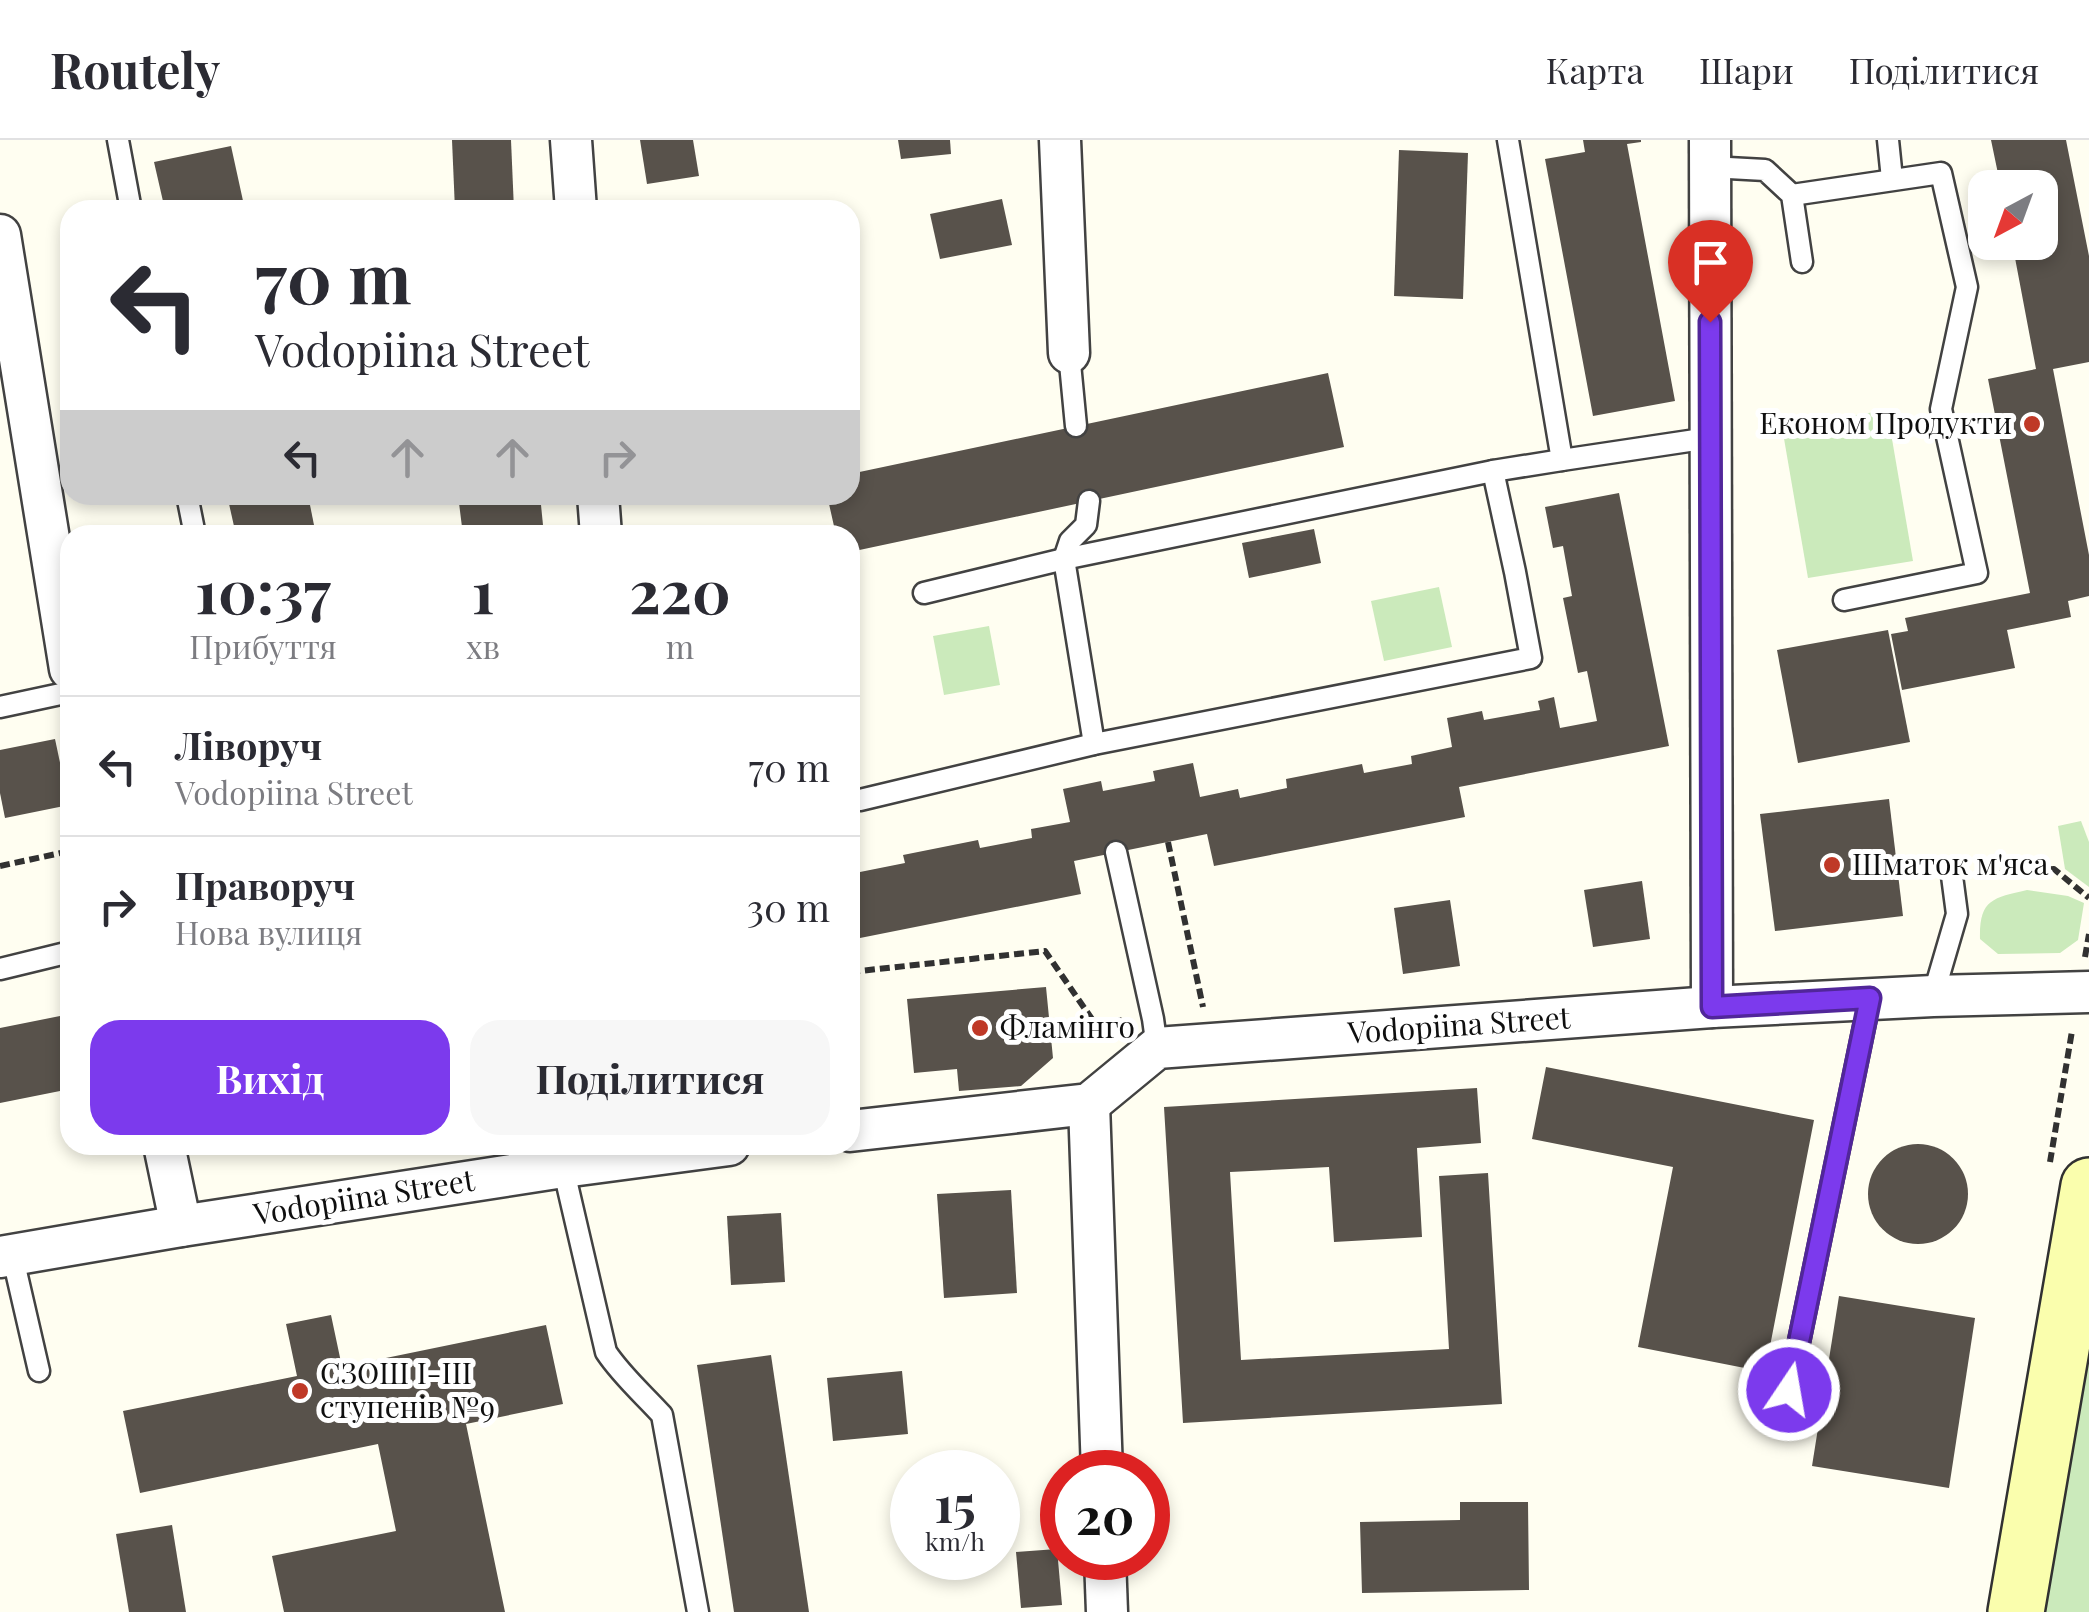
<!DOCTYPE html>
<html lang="uk">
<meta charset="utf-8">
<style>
body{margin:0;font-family:"Playfair Display",serif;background:#f7f7f7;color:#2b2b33;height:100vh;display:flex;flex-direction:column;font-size:38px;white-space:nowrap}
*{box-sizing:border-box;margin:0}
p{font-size:32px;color:#7c7c81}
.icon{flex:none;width:55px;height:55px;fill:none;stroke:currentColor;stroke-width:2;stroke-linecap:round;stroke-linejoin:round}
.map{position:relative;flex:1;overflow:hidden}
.sheet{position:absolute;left:60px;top:385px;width:800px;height:630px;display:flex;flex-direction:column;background:#fff;border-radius:30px;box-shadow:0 5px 15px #0003}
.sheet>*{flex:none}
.hud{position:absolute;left:60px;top:60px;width:800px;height:305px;border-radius:30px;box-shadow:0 5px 15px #0003;background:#fff;color:#2b2b33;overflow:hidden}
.needle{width:65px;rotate:221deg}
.buttons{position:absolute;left:1968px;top:30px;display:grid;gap:20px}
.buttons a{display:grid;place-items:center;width:90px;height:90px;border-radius:20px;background:#fff;box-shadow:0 5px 15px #0003;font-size:50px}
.speed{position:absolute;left:890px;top:1310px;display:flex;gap:20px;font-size:50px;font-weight:700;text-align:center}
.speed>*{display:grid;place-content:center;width:130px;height:130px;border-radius:50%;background:#fff;box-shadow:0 5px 15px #0003;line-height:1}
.speed small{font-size:25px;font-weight:400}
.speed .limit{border:15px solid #d22;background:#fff;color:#111}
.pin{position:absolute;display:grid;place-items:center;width:85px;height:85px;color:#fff;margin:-102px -42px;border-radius:50% 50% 50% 0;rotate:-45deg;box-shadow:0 0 10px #0007}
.pin .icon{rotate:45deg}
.me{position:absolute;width:110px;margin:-55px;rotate:12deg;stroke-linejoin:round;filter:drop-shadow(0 0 8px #0008)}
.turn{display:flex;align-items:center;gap:35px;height:210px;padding:0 30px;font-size:45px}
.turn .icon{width:130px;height:130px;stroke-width:2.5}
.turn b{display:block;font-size:70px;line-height:85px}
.lanes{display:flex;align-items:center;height:95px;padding:0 30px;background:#0003;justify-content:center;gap:50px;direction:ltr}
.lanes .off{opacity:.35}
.eta{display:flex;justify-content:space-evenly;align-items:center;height:170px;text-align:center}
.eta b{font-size:60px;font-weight:700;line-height:70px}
.primary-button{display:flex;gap:20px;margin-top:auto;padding:20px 30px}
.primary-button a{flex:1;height:115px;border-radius:30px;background:#7c3aed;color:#fff;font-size:40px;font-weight:700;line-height:115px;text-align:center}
.primary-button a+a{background:#f7f7f7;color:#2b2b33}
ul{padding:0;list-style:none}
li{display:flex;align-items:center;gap:30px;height:140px;padding:0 30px;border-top:2px solid #e1e1e2}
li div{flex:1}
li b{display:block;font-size:38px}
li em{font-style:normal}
header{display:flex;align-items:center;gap:60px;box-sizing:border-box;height:140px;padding:0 50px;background:#fff;border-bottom:2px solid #e1e1e2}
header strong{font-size:48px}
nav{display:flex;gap:55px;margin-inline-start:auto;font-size:35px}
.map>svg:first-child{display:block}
</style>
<header>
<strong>Routely</strong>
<nav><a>Карта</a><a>Шари</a><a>Поділитися</a></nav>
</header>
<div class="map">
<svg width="2089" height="1472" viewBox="0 0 2089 1472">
<rect width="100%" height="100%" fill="#fffef1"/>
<g fill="#cbeabb">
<path d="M1887 270 1913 421 1808 438 1782 287Z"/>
<path d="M1439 447 1452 507 1384 521 1371 461Z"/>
<path d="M989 486 1000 545 944 555 933 496Z"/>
<path d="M2081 681 2089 702V747L2065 729 2058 686Z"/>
<path d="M2027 750 2068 756 2084 763 2078 800 2060 813 1998 814 1980 799C1979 760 1992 758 2027 750Z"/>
<path d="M2089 1151V1472H2034Z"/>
</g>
<g fill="#58524b">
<path d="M452 0H511L514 70H455Z"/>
<path d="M640 0H693L699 36 647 44Z"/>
<path d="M898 0H950L951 14 901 19Z"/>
<path d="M1583 0H1641V2L1627 4 1675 261 1593 276 1545 19 1585 12Z"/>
<path d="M1991 0H2066L2089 116V222L2053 229 2089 415V456L2068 461 2071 477 2007 490 2015 528 1902 550 1891 494 1908 491 1905 478 2030 453 1988 239 2036 229 2012 102H2040V48H2001Z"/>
<path d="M231 6 245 70H165L154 22Z"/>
<path d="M1399 10 1468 13 1463 159 1394 156Z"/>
<path d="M1002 59 1012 105 940 119 930 74Z"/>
<path d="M1328 233 1344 307 850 412V395H836L827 355H850V334Z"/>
<path d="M1619 353 1669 606 1459 647 1465 677 1214 726 1207 694 1074 721 1081 754 850 800V726H853L855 733 905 723 903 715 978 700 980 708 1032 698 1031 689 1070 682 1063 649 1101 641 1103 651 1155 641 1153 631 1193 623 1200 657 1238 649 1240 658 1287 648 1286 639 1362 624 1364 633 1412 624 1411 616 1452 607 1447 578 1482 571 1484 580 1540 570 1538 561 1554 557 1560 588 1597 581 1587 531 1578 533 1563 458 1572 456 1563 406 1553 408 1545 367Z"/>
<path d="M227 355H308L316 395H236Z"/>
<path d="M458 355H540L544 395H463Z"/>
<path d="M1314 389 1321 423 1249 438 1242 403Z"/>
<path d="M1888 490 1910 602 1798 623 1777 510Z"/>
<path d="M55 599 69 665 5 678 0 653V610Z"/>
<path d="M1889 659 1903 776 1775 791 1760 674Z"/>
<path d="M1642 741 1650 799 1593 807 1584 750Z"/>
<path d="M1450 760 1460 826 1403 834 1394 768Z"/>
<path d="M1046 847 1053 918 1021 946 959 951 957 929 914 933 907 859Z"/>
<path d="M70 874V949L0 963V888Z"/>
<path d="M1546 927 1814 980 1765 1232 1638 1207 1673 1027 1532 999Z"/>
<path d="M1477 948 1481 1003 1417 1008 1422 1097 1334 1102 1329 1027 1230 1032 1241 1220 1449 1209 1439 1036 1488 1033 1502 1264 1183 1283 1164 967Z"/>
<circle cx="1918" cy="1054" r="50"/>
<path d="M1011 1050 1017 1153 944 1158 937 1054Z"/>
<path d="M781 1073 785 1142 731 1145 727 1076Z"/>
<path d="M1839 1156 1975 1178 1949 1348 1812 1326Z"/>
<path d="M331 1175 342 1227 546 1185 563 1264 466 1284 505 1472H284L272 1416 396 1391 378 1304 140 1353 123 1271 297 1236 286 1184Z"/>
<path d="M771 1215 809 1472H734L697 1225Z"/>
<path d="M902 1231 908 1294 833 1301 827 1238Z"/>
<path d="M1460 1362H1528L1529 1450 1362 1453 1360 1382 1460 1380Z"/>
<path d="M172 1385 186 1472H129L116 1394Z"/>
<path d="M1057 1409 1062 1465 1021 1468 1016 1412Z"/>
</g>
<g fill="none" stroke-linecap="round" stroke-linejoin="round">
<defs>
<g id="service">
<path d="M118 0 131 70"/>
<path d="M1888 0 1892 39"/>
<path d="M1710 27 1765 30 1792 55 1802 122"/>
<path d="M1792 55 1941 33 1967 147 1941 269 1977 433 1844 460"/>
<path d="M1069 213 1076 286"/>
<path d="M1562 320 1709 298"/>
<path d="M187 355 195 395"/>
<path d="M1089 361 1086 385 1070 401 1064 419 1094 604"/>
<path d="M924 453 1064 419 1493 331"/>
<path d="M0 567 70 552"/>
<path d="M860 660 1094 604 1531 518 1515 432 1493 331 1562 320 1508 0"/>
<path d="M1116 712 1153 879 1157 908"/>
<path d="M0 829 70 812"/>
<path d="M1933 856 1957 774 1952 736"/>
<path d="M563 1027 606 1212C622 1236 643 1254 662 1275L698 1472"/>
<path d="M12 1114 39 1231"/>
<path d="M1789 1250 1870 858"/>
</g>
<g id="minor">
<path d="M571 0 576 70"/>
<path d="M1060 0 1069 213"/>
<path d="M1710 0 1712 867"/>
<path d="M0 95 70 529"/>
<path d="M598 355 601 395"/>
<path d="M1089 964 1102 1332"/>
<path d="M850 991 1089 964 1157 908 1712 867 1933 856 2089 852"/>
<path d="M164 1005 181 1086"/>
<path d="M0 1117 181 1086 563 1027 729 1005"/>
<path d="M1105 1418 1107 1472"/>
</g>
<path id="secondary" d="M2016 1472 2089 1046"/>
</defs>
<use href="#service" stroke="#424242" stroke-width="25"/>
<use href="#minor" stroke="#424242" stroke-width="45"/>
<use href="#secondary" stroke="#313131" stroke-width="60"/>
<g stroke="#313131" stroke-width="6" stroke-dasharray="10 5" stroke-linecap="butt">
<path d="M1168 702 1203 867"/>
<path d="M0 726 70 711"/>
<path d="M1976 735 2054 729 2089 758"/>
<path d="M2085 817 2089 794"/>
<path d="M850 832 1045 811 1094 882 1124 880"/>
<path d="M2050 1022 2072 891"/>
</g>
<use href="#service" stroke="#fff" stroke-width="20"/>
<use href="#minor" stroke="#fff" stroke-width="40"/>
<use href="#secondary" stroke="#fafead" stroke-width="55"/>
</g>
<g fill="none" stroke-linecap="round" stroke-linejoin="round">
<defs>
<path id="route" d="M1710 182 1712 867 1870 858 1789 1250"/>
</defs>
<use href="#route" stroke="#51269a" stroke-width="25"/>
<use href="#route" stroke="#7c3aed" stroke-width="18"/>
</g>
<g fill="#bf3927" stroke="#fff" stroke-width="4">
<circle cx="2032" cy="284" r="10"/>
<circle cx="1832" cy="725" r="10"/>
<circle cx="980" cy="888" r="10"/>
<circle cx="300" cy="1251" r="10"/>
</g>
<g text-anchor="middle" stroke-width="10" stroke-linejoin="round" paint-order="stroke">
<g font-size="30" fill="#0f0f0f" stroke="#fff" text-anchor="start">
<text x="2012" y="294" text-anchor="end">Економ Продукти</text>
<text x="1852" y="735">Шматок м'яса</text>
<text x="1000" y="898">Фламінго</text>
<text x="320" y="1244">СЗОШ І-ІІІ<tspan x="320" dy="34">ступенів №9</tspan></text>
</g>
<g font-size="30" fill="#0f0f0f" stroke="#fff">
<text transform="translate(1459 886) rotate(-4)" y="10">Vodopiina Street</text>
<text transform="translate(364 1058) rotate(-9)" y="10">Vodopiina Street</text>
</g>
</g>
</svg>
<div class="buttons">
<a><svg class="needle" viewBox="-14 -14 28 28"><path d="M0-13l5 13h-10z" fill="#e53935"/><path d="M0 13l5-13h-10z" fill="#7c7c81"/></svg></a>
</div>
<div class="speed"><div>15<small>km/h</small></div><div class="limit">20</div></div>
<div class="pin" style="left:1710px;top:182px;background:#d93025"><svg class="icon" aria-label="arrive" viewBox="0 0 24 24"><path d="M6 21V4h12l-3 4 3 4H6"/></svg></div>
<svg class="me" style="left:1789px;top:1250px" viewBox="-20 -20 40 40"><circle r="17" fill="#7c3aed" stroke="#fff" stroke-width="3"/><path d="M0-11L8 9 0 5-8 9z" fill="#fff"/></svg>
<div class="hud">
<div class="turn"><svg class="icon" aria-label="left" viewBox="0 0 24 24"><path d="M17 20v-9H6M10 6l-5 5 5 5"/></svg><div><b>70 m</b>Vodopiina Street</div></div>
<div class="lanes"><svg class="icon" aria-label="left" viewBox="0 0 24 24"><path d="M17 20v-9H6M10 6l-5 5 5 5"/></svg><svg class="icon off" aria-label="ahead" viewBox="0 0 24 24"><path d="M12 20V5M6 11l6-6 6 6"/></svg><svg class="icon off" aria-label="ahead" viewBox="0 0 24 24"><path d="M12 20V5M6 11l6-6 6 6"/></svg><svg class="icon off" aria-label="right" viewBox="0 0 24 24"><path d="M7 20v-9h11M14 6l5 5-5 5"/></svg></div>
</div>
<section class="sheet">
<div class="eta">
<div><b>10:37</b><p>Прибуття</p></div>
<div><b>1</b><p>хв</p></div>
<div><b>220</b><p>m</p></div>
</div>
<ul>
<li><svg class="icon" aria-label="left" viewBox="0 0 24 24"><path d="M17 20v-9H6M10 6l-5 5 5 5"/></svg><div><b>Ліворуч</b><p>Vodopiina Street</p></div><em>70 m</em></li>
<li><svg class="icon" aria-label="right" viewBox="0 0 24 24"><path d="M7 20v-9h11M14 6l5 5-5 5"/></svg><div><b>Праворуч</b><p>Нова вулиця</p></div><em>30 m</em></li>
</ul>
<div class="primary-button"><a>Вихід</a><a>Поділитися</a></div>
</section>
</div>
